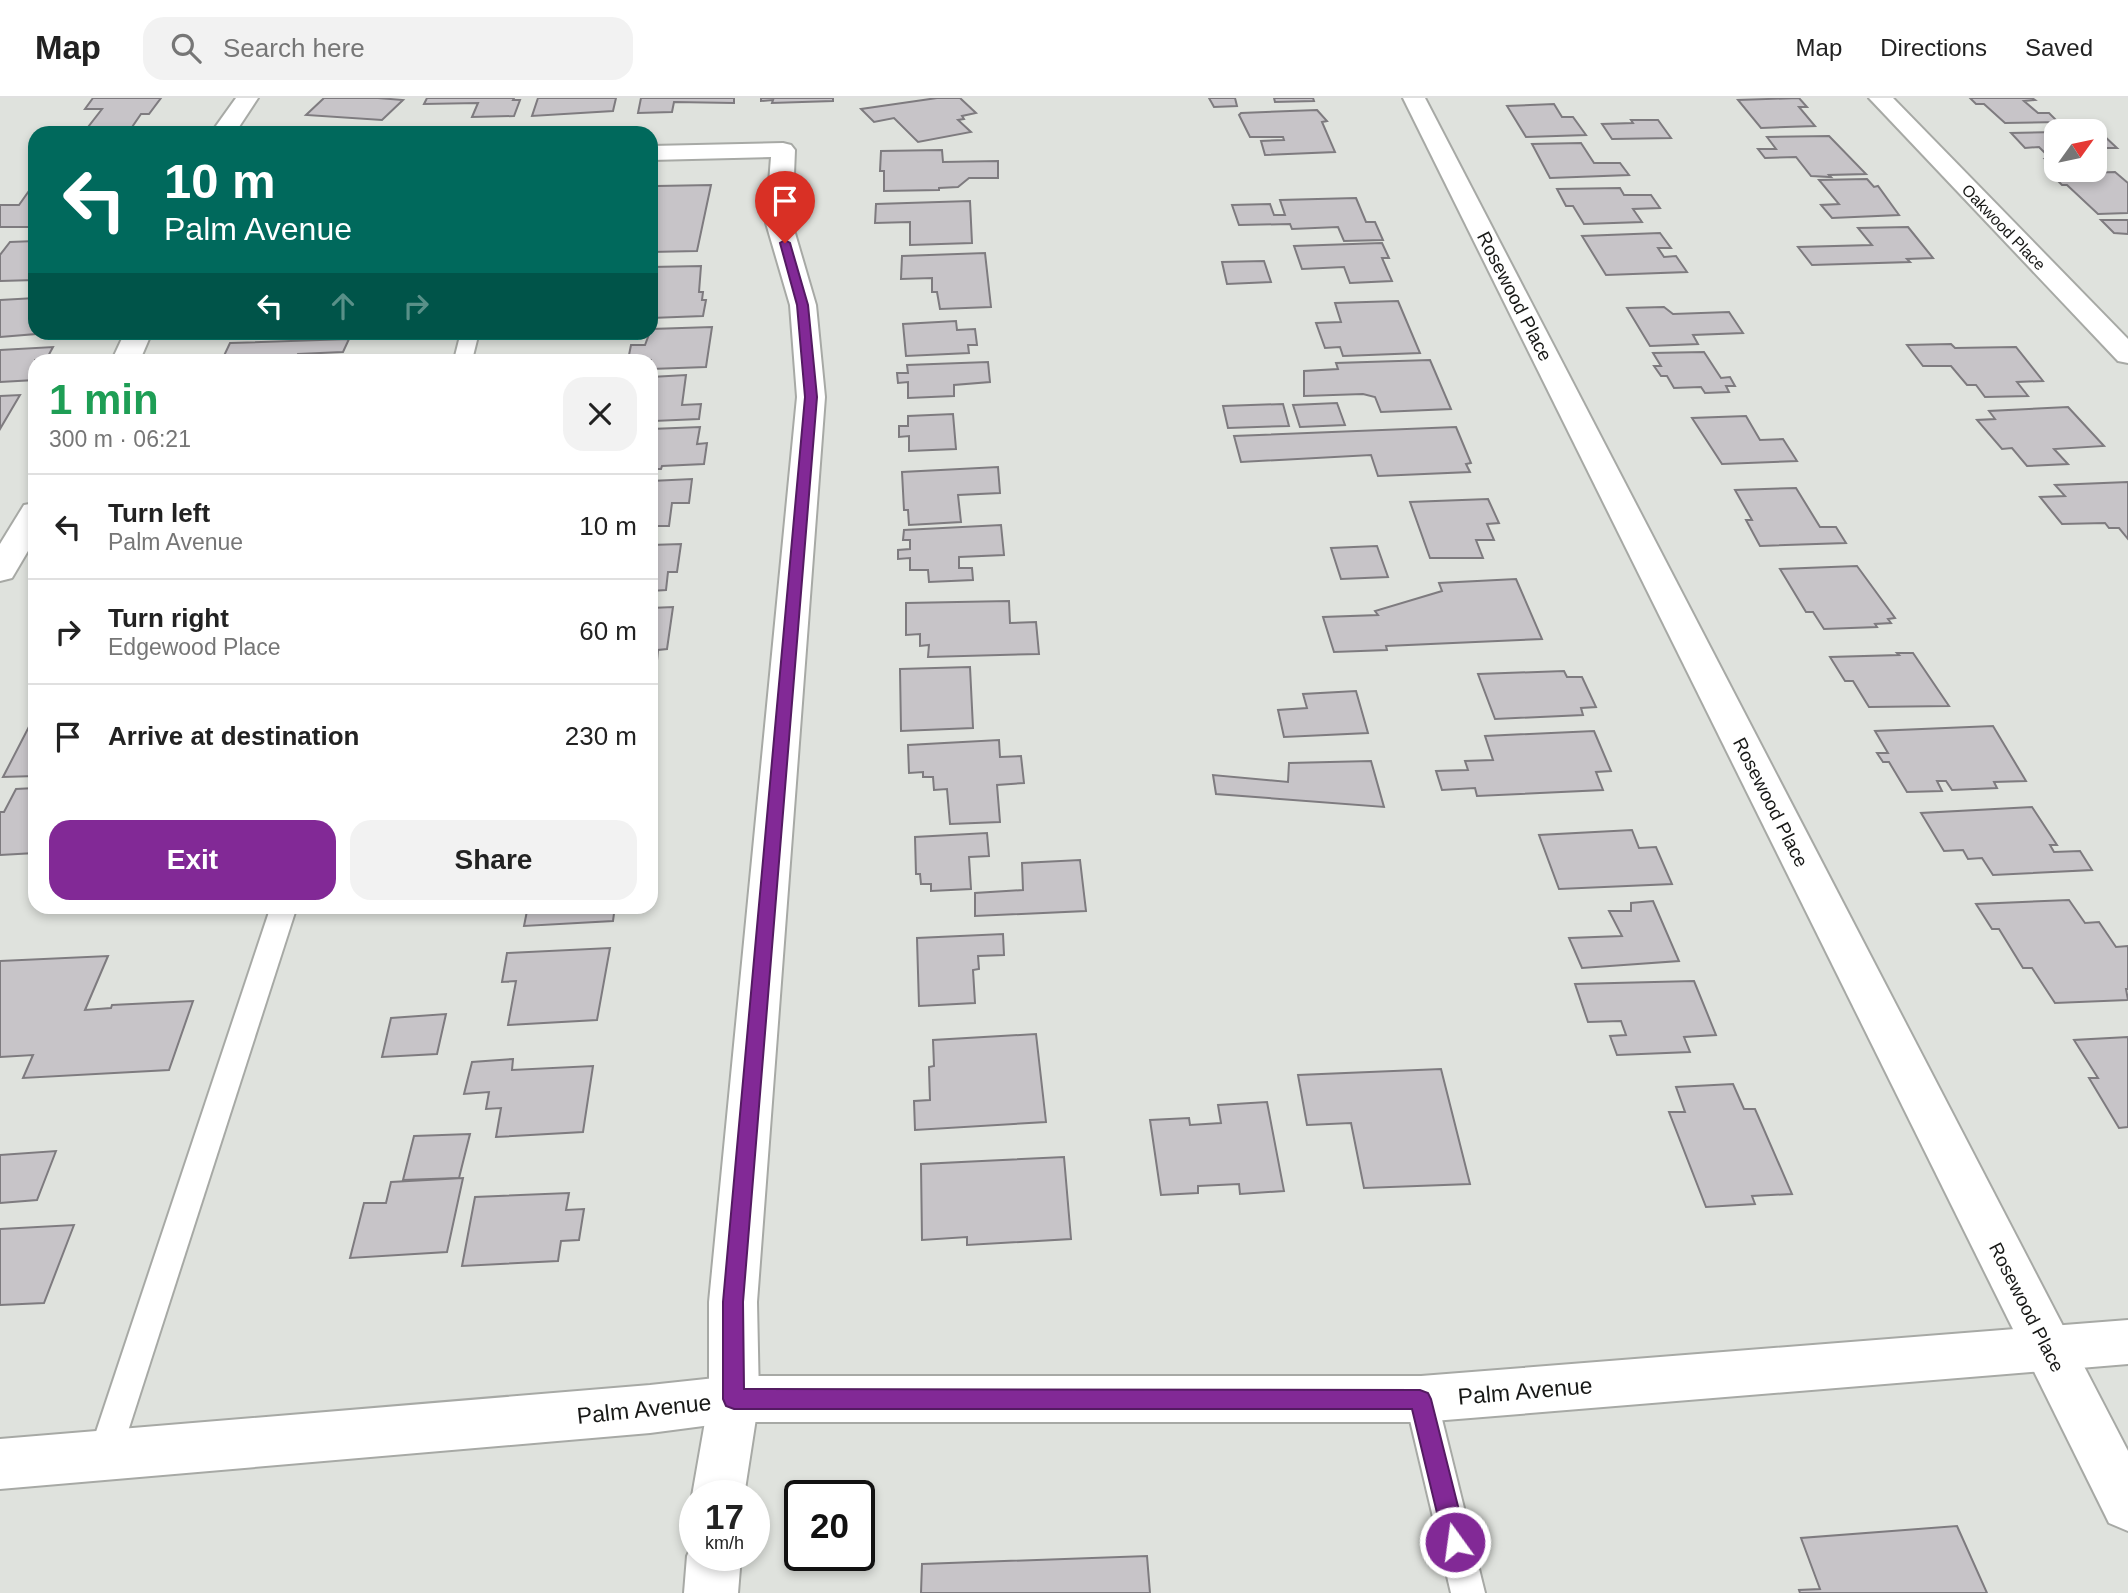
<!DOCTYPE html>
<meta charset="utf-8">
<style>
body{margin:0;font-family:Helvetica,sans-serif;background:#f2f2f2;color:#222;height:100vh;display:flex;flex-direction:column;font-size:26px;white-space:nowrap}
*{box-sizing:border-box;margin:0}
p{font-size:23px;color:#767676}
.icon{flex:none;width:38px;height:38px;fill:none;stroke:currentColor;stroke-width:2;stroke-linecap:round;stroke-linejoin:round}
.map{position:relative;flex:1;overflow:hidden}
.panel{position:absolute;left:28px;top:256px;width:630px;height:560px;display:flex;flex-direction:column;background:#fff;border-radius:21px;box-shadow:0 4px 10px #0003}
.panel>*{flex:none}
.hud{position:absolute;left:28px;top:28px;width:630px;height:214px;border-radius:21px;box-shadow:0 4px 10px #0003;background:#00695c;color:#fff;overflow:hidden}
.needle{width:46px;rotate:57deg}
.buttons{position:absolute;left:2044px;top:21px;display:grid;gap:14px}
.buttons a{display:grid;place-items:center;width:63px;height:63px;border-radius:14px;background:#fff;box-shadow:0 4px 10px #0003;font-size:35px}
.speed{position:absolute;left:679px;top:1382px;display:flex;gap:14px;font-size:35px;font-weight:700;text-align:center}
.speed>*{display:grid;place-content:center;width:91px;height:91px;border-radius:50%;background:#fff;box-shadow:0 4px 10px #0003;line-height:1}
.speed small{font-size:18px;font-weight:400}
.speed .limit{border:4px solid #111;border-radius:10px;background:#fff;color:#111}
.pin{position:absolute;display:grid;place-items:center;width:60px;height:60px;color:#fff;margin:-72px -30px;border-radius:50% 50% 50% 0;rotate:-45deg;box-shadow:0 0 7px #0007}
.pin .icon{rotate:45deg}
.me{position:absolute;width:77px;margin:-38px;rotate:346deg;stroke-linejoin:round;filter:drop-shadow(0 0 5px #0008)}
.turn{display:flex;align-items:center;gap:24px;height:147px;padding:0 21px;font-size:32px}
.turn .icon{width:91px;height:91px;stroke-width:2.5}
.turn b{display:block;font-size:49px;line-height:60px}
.lanes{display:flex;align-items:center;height:66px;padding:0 21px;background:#0003;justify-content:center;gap:35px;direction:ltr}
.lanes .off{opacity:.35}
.round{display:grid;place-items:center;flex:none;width:74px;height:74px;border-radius:21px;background:#f2f2f2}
.summary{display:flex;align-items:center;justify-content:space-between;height:119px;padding:0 21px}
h1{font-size:42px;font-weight:600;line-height:52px;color:#1e9e55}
.primary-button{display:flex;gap:14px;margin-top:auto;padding:14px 21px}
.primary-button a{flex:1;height:80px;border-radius:21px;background:#822996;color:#fff;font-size:28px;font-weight:600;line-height:80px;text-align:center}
.primary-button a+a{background:#f2f2f2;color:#222}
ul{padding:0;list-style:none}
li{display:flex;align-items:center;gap:21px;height:105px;padding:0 21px;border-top:2px solid #e0e0e0}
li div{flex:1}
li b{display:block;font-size:26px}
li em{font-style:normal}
header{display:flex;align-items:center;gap:42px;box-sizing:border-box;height:98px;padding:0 35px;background:#fff;border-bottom:2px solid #e0e0e0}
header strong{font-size:33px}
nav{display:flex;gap:38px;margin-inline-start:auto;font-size:24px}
.search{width:490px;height:63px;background:#f2f2f2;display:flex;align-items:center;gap:18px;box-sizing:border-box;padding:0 24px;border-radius:21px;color:#767676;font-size:26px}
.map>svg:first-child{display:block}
</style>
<header>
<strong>Map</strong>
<div class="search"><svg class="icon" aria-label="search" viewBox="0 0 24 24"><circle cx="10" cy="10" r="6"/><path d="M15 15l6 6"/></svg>Search here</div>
<nav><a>Map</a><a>Directions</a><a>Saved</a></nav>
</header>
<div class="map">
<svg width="2128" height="1495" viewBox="0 0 2128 1495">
<rect width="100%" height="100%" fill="#dfe2dd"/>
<g fill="#c7c4c8" stroke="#7e7b7f" stroke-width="2">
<path d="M93 0H161L149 16H141L130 32 85 33 102 11H85Z"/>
<path d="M324 0H378L403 2 382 22 306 17Z"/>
<path d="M427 0H514L513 2H520L514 18 472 19 478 5 424 6Z"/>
<path d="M538 0H616L613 13 532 18Z"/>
<path d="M641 0H734V5L674 4 672 14 638 15Z"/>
<path d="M761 0H833V3L772 5 773 2 761 3Z"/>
<path d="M937 0H960L976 15 962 18 964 21 958 22 971 34 918 44 894 20 874 24 861 11Z"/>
<path d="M1209 0H1235L1237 8 1214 9Z"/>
<path d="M1274 0H1313L1314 3 1275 4Z"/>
<path d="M1799 0 1807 9H1799L1815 28 1761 30 1738 2Z"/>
<path d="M1970 0H2032L2035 2 2024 3 2038 15H2049L2058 24 2005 25 1984 6H1976Z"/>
<path d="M1554 6 1562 19H1573L1586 37 1526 39 1507 8Z"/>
<path d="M1317 12 1327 23 1322 24 1335 54 1265 57 1261 43 1284 42 1283 39H1250L1239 17 1241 15Z"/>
<path d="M1631 22H1658L1671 40 1612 41 1602 26 1633 25Z"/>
<path d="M2056 34V67H2051L2045 61H2051L2039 49 2025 50 2011 35Z"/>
<path d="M2095 35H2101L2117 50H2095Z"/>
<path d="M1829 38 1866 76 1829 77 1831 79 1811 78 1796 59 1765 60 1758 51H1776L1767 39Z"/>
<path d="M1581 45 1594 65H1620L1629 77 1550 80 1532 46Z"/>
<path d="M942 52 943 64 998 63V80H969L958 89 939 90V92L884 93V73H880L881 53Z"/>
<path d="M2115 74 2128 85V115L2098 116 2067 87H2062L2051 76Z"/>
<path d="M1867 81 1874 89 1878 88 1899 117 1832 120 1821 107 1839 106 1819 82Z"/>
<path d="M711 87 697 153 651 154V114L657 88Z"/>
<path d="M31 90H35V129H0V107H19Z"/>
<path d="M1620 90 1624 97H1651L1660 110 1633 111 1642 124 1584 126 1573 108H1566L1557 91Z"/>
<path d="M1356 100 1366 124H1375L1383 142 1344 143 1338 129 1292 131 1290 126 1239 127 1232 107 1270 106 1274 117H1285L1280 102Z"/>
<path d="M970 103 972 145 910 147V124L875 125 876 106Z"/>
<path d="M2101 122H2128V136L2114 135Z"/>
<path d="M1908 129 1933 160 1907 161 1910 164 1812 167 1798 149 1872 147 1858 130Z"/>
<path d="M1660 135 1671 150H1658L1664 159 1676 158 1687 174 1606 177 1582 138Z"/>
<path d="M35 143V182L0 183V157L10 144Z"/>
<path d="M1382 145 1389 160H1382L1392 183 1350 185 1344 169 1302 171 1294 148Z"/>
<path d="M985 155 991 209 940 211 937 194H932V180L901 181 902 158Z"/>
<path d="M1264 163 1271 184 1227 186 1222 164Z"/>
<path d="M701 168 699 194H703L702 202H706L703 218 651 220V169Z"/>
<path d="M35 200 36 236 0 239V202Z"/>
<path d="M1398 203 1420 255 1343 258 1340 249 1325 250 1316 225 1341 224 1335 205Z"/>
<path d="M1664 209 1673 216 1729 214 1743 235 1693 237 1698 246 1650 248 1627 210Z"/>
<path d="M956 223 957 232 975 231 977 247H968L969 255 906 258 903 226Z"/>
<path d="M712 229 706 269 651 271V262H628L631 247H645L651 231Z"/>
<path d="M349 241 343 254 298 256 295 262H222L230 245Z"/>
<path d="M1951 246 1955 250 2016 249 2043 283 2017 284 2028 298 1985 299 1976 287H1967L1951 268H1923L1907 247Z"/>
<path d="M53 249 46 262H35V282L0 284V252Z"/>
<path d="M1704 254 1721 280 1730 279 1735 288H1726L1729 294 1705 295 1701 289 1674 290 1667 278H1661L1654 268H1661L1653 255Z"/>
<path d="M1430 262 1451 311 1381 314 1375 299 1363 296 1304 298V273L1338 271 1336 265Z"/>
<path d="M988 264 990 284 954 287V298L908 300V284L898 285 897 275H908L907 267Z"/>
<path d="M686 277 682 307 701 306 699 321 654 323 656 316 651 317V279Z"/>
<path d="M20 297 0 331V298Z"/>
<path d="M1337 305 1345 327 1300 329 1293 307Z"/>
<path d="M1283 306 1289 328 1228 330 1223 308Z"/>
<path d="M2068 309 2104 348 2054 351 2068 366 2027 368 2012 350 2002 351 1977 322 1995 321 1989 313Z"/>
<path d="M953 316 956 351 909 353V338L899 339V328H908V318Z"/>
<path d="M1746 318 1760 342 1783 341 1797 363 1722 366 1692 320Z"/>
<path d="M700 329 697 346 707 345 704 366 662 368 661 371H651V331Z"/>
<path d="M1456 329 1471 365 1466 366 1470 374 1378 378 1371 357 1241 364 1234 338Z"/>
<path d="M998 369 1000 395 958 397 961 424 909 427 908 412H904L902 374Z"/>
<path d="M692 381 689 405H672L669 428H651V383Z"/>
<path d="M2128 384V441L2119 430H2109L2105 425 2062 426 2040 399 2065 398 2055 387Z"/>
<path d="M1796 390 1820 429H1836L1846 445 1760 448 1746 422H1752L1735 392Z"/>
<path d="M1488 401 1499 425 1487 426 1494 442H1476L1483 460H1430L1410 404Z"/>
<path d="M1001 427 1004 457 959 459V470H972L973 482 929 484 928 472H910V460L898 461V452L910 451V442H903L904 432Z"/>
<path d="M681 446 677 474H668L666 492 651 493V447Z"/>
<path d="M1377 448 1388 479 1341 481 1331 450Z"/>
<path d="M1857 468 1895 520 1888 521 1891 525 1875 526 1877 529 1824 531 1813 514H1806L1780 471Z"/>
<path d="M1516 481 1542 541 1386 548 1387 552 1334 554 1323 519 1378 517 1375 513 1442 493 1439 485Z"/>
<path d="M1009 503 1010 525 1036 524 1039 556 928 559 929 547 920 548V536L906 537V505Z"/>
<path d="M673 509 667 551 658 552 657 563H653L651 576V510Z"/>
<path d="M1897 555H1913L1949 608 1869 609 1853 583H1845L1830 559 1899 557Z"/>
<path d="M970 569 973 630 901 633 900 571Z"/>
<path d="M1564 573 1567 579H1582L1596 609 1581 610 1583 617 1495 621 1478 576Z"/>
<path d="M1356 593 1368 635 1284 639 1278 612 1307 610 1303 596Z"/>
<path d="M35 617V678L3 679Z"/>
<path d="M1993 628 2026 683 1994 684 1997 690 1952 692 1946 683H1937L1942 693 1907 694 1889 664H1883L1877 655H1888L1875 633Z"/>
<path d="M1594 633 1611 673 1596 674 1603 692 1477 698 1475 690 1442 692 1436 673 1468 672 1465 663 1493 662 1485 638Z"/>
<path d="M999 642 1000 659 1021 658 1024 685 997 687 1000 724 950 726 947 691 934 692 933 679H923V674L909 675 908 647Z"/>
<path d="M1371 663 1384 709 1216 696 1213 677 1288 684 1289 665Z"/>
<path d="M35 690V755L0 757V714H4L16 691Z"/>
<path d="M2032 709 2057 747H2050L2054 754 2080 753 2092 772 1993 777 1982 760 1968 761 1963 752 1944 753 1921 715Z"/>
<path d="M1632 732 1639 750 1656 749 1672 786 1559 791 1539 737Z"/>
<path d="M987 735 989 758 969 759 971 791 931 793V786H921L920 776H916L915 739Z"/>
<path d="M1080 762 1086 813 975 818V795L1023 792 1022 765Z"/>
<path d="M2069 802 2085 825 2099 824 2116 849 2128 848V891H2126L2128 902 2055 905 2032 870H2023L1999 831H1992L1976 806Z"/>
<path d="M1653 803 1679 863 1582 870 1569 840 1622 838 1609 813H1631V805Z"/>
<path d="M528 808H615L613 823 524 828Z"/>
<path d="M1003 836 1004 857 978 858 979 871 973 872 975 905 919 908 917 840Z"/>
<path d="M610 850 597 922 508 927 516 883 502 884 507 855Z"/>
<path d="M108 858 85 912 111 910 112 907 193 903 169 972 23 980 33 957 0 959V863Z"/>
<path d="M1694 883 1716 937 1684 939 1690 954 1617 957 1610 938 1626 937 1621 923 1588 924 1575 886Z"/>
<path d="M446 916 437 956 382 959 391 920Z"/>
<path d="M1036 936 1046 1024 915 1032 914 1003 930 1002 929 969 934 968 933 942Z"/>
<path d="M2128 939V1029L2119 1030 2089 980H2098L2074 942Z"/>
<path d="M513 961 512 972 593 968 583 1034 496 1039 501 1010 486 1011 489 994 464 996 472 964Z"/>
<path d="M1441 971 1470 1086 1364 1090 1351 1025 1307 1027 1298 977Z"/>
<path d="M1733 986 1744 1011H1755L1792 1096 1752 1098 1755 1106 1706 1109 1669 1014H1685L1676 989Z"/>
<path d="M1267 1004 1284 1093 1240 1096 1239 1086 1198 1088V1095L1161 1097 1150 1022 1189 1020 1190 1027 1221 1025 1218 1007Z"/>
<path d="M470 1036 459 1080 403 1082 414 1038Z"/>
<path d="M56 1053 37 1102 0 1105V1057Z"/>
<path d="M1064 1059 1071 1141 967 1147V1139L922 1142 921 1066Z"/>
<path d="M463 1080 447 1154 350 1160 364 1105H386L391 1084Z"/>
<path d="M569 1095 566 1112 584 1111 579 1142 561 1143 558 1163 462 1168 475 1099Z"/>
<path d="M74 1127 44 1205 0 1207V1131Z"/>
<path d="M1957 1428 1987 1495H1800L1799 1492 1820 1491 1801 1440Z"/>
<path d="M1147 1458 1150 1495H921L922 1466Z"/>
</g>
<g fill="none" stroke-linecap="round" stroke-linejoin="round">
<defs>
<g id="service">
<path d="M461 234H479L472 262H454Z"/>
<path d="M271 808H297L120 1358 116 1369 104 1374 92 1369 88 1358Z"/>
<path d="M1421 1286 1432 1290 1437 1301 1485 1495H1451L1405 1301 1410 1290Z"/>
</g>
<g id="minor">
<path d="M236 0H258L235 35H211Z"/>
<path d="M1403 0H1425L2128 1353V1433L2109 1425Z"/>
<path d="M1869 0H1893L2128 241V265L2118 263Z"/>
<path d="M783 45 791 47 795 52 792 125 816 207 825 299 757 1204 759 1301 744 1398H695V1405L692 1398 709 1301V1204L797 299 790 207 766 125 771 59 651 62V48Z"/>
<path d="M125 234H152L140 262H112Z"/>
<path d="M35 405V441L12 480 0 483V446L24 407Z"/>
<path d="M695 1440V1458H741L738 1495H684L687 1458Z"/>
</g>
<path id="tertiary" d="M2128 1222V1266L1421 1324H734L650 1335 0 1391V1341L650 1287 734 1278H1421Z"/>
</defs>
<use href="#service" stroke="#a7a9a5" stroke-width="4"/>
<use href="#minor" stroke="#a7a9a5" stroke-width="4"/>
<use href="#tertiary" stroke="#a7a9a5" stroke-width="4"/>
<use href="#service" fill="#fff" fill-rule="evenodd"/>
<use href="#minor" fill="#fff" fill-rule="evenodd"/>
<use href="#tertiary" fill="#fff" fill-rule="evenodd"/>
</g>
<path fill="#822996" stroke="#541b62" stroke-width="2" d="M785 142 790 145 808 207 817 299 743 1204 744 1291 1420 1292 1428 1295 1431 1301 1467 1444 1463 1452 1455 1455 1448 1452 1444 1444 1412 1311H734L726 1308 723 1301V1204L805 299 797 207 780 145Z"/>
<g text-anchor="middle" stroke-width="5" stroke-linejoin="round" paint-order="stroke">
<g font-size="16" fill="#181917" stroke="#fff">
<text transform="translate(2004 129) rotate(46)" y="6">Oakwood Place</text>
</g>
<g font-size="19" fill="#181917" stroke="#fff">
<text transform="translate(1515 198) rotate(63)" y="7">Rosewood Place</text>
<text transform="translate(1771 704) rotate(63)" y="7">Rosewood Place</text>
<text transform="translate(2027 1209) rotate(63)" y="7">Rosewood Place</text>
</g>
<g font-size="23" fill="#181917" stroke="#fff">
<text transform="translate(1525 1293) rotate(-5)" y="8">Palm Avenue</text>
<text transform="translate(644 1311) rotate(-6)" y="8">Palm Avenue</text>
</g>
</g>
</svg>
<div class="buttons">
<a><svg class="needle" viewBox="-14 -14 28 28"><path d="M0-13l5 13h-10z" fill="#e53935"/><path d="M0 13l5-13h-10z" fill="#767676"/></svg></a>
</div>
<div class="speed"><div>17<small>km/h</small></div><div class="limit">20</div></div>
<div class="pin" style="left:785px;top:145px;background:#d93025"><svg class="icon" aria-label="arrive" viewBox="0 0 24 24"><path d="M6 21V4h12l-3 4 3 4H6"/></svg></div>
<svg class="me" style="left:1455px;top:1444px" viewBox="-20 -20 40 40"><circle r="17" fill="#822996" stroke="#fff" stroke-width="3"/><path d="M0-11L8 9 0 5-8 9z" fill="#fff"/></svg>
<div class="hud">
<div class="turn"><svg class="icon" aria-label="left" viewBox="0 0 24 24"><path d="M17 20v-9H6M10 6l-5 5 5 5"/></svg><div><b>10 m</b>Palm Avenue</div></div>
<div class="lanes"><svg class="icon" aria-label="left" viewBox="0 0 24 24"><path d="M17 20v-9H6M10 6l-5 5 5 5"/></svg><svg class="icon off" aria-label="ahead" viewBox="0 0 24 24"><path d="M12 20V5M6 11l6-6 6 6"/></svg><svg class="icon off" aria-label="right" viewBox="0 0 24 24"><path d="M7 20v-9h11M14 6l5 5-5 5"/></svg></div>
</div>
<section class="panel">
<div class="summary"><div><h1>1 min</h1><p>300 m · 06:21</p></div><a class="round"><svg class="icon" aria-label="close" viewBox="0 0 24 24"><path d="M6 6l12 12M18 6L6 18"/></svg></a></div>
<ul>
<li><svg class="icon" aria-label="left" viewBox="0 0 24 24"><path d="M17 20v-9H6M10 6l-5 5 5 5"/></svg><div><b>Turn left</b><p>Palm Avenue</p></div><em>10 m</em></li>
<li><svg class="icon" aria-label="right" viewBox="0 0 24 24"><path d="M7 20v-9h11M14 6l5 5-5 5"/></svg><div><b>Turn right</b><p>Edgewood Place</p></div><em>60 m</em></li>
<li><svg class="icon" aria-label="arrive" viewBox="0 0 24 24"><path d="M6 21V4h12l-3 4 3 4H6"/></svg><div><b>Arrive at destination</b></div><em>230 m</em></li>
</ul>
<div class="primary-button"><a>Exit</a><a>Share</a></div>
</section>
</div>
